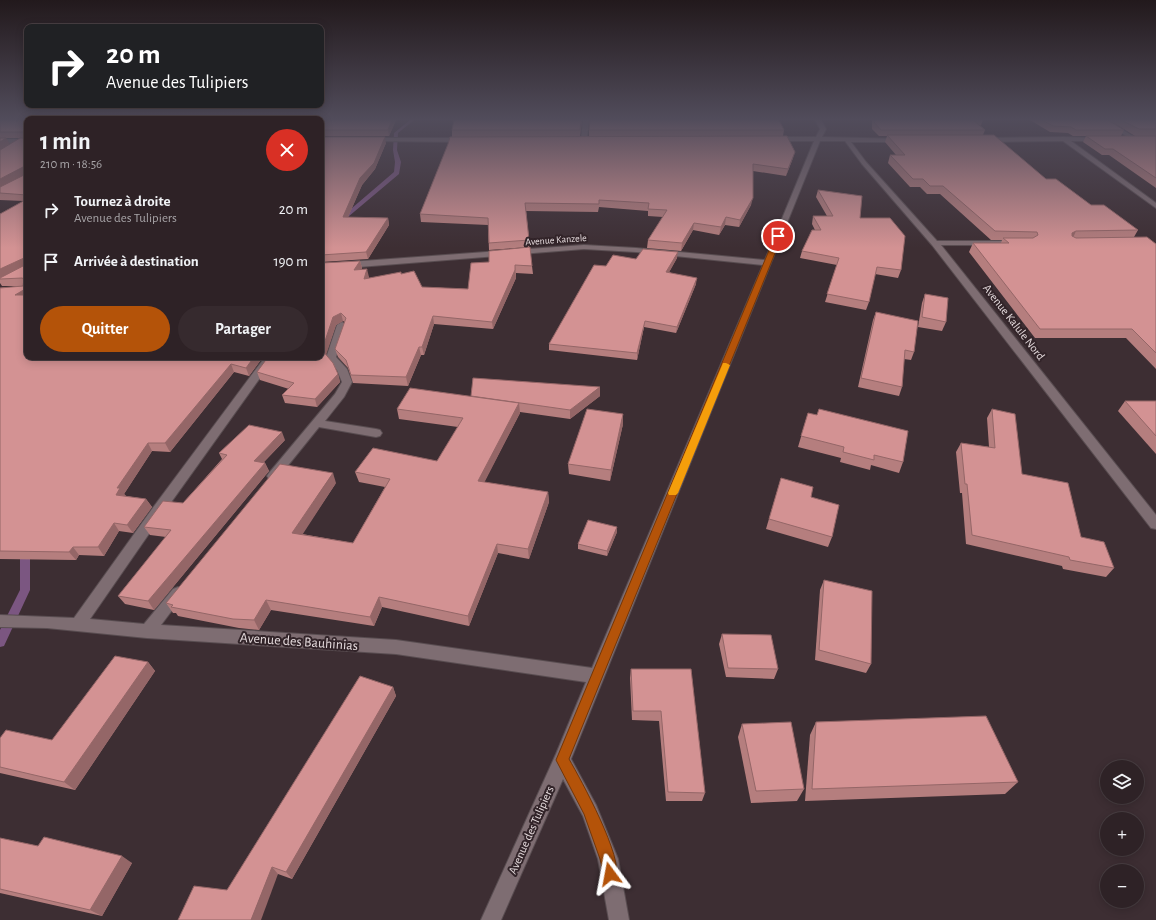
<!DOCTYPE html>
<html lang="fr">
<meta charset="utf-8">
<style>
body{margin:0;font-family:"Alegreya Sans",sans-serif;background:#362a2e;color:#f1f3f6;height:100vh;display:flex;flex-direction:column;font-size:15px;white-space:nowrap}
*{box-sizing:border-box;margin:0}
p{font-size:13px;color:#a7a4a7}
.icon{flex:none;width:22px;height:22px;fill:none;stroke:currentColor;stroke-width:2;stroke-linecap:round;stroke-linejoin:round}
.map{position:relative;flex:1;overflow:hidden}
.side{position:absolute;left:24px;top:116px;width:300px;height:244px;display:flex;flex-direction:column;background:#2e2226;border-radius:8px;box-shadow:0 2px 10px #0003,0 0 0 1px #493f43}
.side>*{flex:none}
.guide{position:absolute;left:24px;top:24px;width:300px;height:84px;border-radius:8px;box-shadow:0 2px 10px #0003,0 0 0 1px #493f43;background:#202124;color:#fff;overflow:hidden}
.buttons{position:absolute;left:1100px;top:760px;display:grid;gap:8px}
.buttons a{display:grid;place-items:center;width:44px;height:44px;border-radius:50%;background:#2e2226;box-shadow:0 2px 10px #0003,0 0 0 1px #493f43;font-size:20px}
.pin{position:absolute;display:grid;place-items:center;width:34px;height:34px;color:#fff;margin:-17px;border:2px solid #fff;border-radius:50%;box-shadow:0 1px 4px #0007}
.me{position:absolute;width:44px;margin:-22px;rotate:347deg;stroke-linejoin:round;filter:drop-shadow(0 0 3px #0008)}
.turn{display:flex;align-items:center;gap:14px;height:84px;padding:0 16px;font-size:18px}
.turn .icon{width:52px;height:52px;stroke-width:2.5}
.turn b{display:block;font-size:28px;line-height:34px}
.round{display:grid;place-items:center;flex:none;width:42px;height:42px;border-radius:21px;background:#362a2e}
.summary{display:flex;align-items:center;justify-content:space-between;height:68px;padding:0 16px}
h1{font-size:24px;font-weight:700;line-height:30px}
.cta{display:flex;gap:8px;margin-top:auto;padding:8px 16px}
.cta a{flex:1;height:46px;border-radius:24px;background:#b45309;color:#fff;font-size:16px;font-weight:700;line-height:46px;text-align:center}
.cta a+a{background:#362a2e;color:#f1f3f6}
ul{padding:0;list-style:none}
li{display:flex;align-items:center;gap:12px;height:52px;padding:0 16px}
li div{flex:1}
li b{display:block;font-size:15px}
li em{font-style:normal}
.map>svg:first-child{display:block}
</style>
<div class="map">
<svg width="1156" height="920" viewBox="0 0 1156 920">
<rect width="100%" height="100%" fill="#3d2e33"/>
<g fill="none" stroke-linecap="round" stroke-linejoin="round">
<g fill="#7b5681" fill-rule="evenodd">
<path d="M410 120H414L398 133 397 150 401 162 399 174 342 222H338V220L394 172 395 162 393 150 394 133Z"/>
<path d="M25 543 29 544 30 547V590L4 646 0 647V630L20 590V547L21 544Z"/>
</g>
<defs>
<g id="minor">
<path d="M583 120H589L587 139 584 141 581 139Z"/>
<path d="M815 120H821L826 129 822 137 904 139V141L902 142H851L866 162 937 241H1019V245H941L1156 515V529L1151 528 932 245 862 164 845 141H820L571 759 596 805 618 859 629 920H609L598 859 583 816 563 779 501 920H481L556 754 586 682 396 654 147 638 47 628 0 627V615L74 618 152 509 265 357H275L162 515 90 619 144 624 173 589 178 587 183 589 185 593 161 625 396 640 592 668 763 265 636 252 584 249 321 270V264L584 245 636 248 765 260 814 141H772L769 139 772 137H816L820 129Z"/>
<path d="M1099 120H1106L1138 139 1133 140Z"/>
<path d="M1064 137 1102 138V140L1100 141H1071L1156 203V208L1063 141 982 142 979 140 982 138Z"/>
<path d="M370 138H466L469 140 466 142 368 141 367 140Z"/>
<rect x="0" y="139" width="27" height="4"/>
<path d="M342 322 347 325 336 357 347 369 352 382 344 397 325 421 376 429 380 430 382 433 380 436 376 437 319 427 277 479 273 480 269 479 267 476 269 473 335 394 342 382 337 370 326 358 337 325Z"/>
</g>
</defs>
<use href="#minor" stroke="#594d51" stroke-width="2"/>
<use href="#minor" fill="#7e6d72" fill-rule="evenodd"/>
</g>
<g fill="#b57e7e">
<path d="M0 120H27V357H263L249 376 234 372 170 452 152 451 124 494 126 496 146 499 152 507 133 533 119 531 104 556 79 555 76 560 0 559V288L23 286H2L0 283V214L24 201 0 200V138H6L9 144 23 138H0Z"/>
<path d="M321 120H396L389 136H321Z"/>
<path d="M454 120H582L580 136H589V130H784L783 136 793 158 786 176 753 171 751 205 739 227 725 225 719 235 693 230 681 251 647 248 648 240 663 217 648 216V211L599 207 598 212 526 211 530 247 489 250 488 225 421 222 420 214 452 136V130Z"/>
<path d="M872 120H983L981 125H980L985 130 983 135 1046 179 1091 205 1138 230 1134 237 1156 244V369L1126 338H1035L969 252 973 243H1001L1002 240H991L940 194H927L920 187H910L888 163 890 155H896L885 142 887 136H879L872 129Z"/>
<path d="M1030 120H1156V136H1135L1114 123 1124 130 1121 136H1073L1068 133 1050 132Z"/>
<path d="M1086 136H1156V188L1109 155H1102L1083 142Z"/>
<path d="M321 137 386 143 375 169 362 185 348 217 388 218 389 225 368 259 321 262Z"/>
<path d="M818 190 860 218 901 270 898 278 875 274 869 302 866 310 825 302 837 265 800 258 802 251 815 230 812 224 813 216H827L816 197Z"/>
<path d="M677 258 669 272 696 284 676 333 644 327 637 360 549 350V344L606 266 636 259Z"/>
<path d="M360 261 362 268 361 270 369 277 368 279 401 274 422 287 468 289 489 262 532 266 533 274 516 273V278L493 329 434 324 424 355H421L408 386 353 383 348 368 338 357 335 349 345 322 343 321 336 325 326 354 338 374 340 382 317 407 285 403 282 395 289 389 260 380 257 372Z"/>
<path d="M925 294 946 322 942 331 918 327 922 303Z"/>
<path d="M876 312 914 352 911 360 904 359 902 387 899 396 858 387 873 320Z"/>
<path d="M473 378 600 396 570 419 520 412V413L484 482 548 492 549 502 529 559 498 553 469 626 382 607 374 626 271 610 259 630 239 628 178 616 176 613H173L166 603 336 483 302 534 353 543 385 487 359 482 355 472 437 461 458 427 399 419 397 409 471 397Z"/>
<path d="M1125 401H1156V454L1118 411Z"/>
<path d="M992 409 1022 474 1081 537 1114 568 1106 577 1063 569 1062 566 966 544 962 493H960L956 452 961 443 989 447 987 418Z"/>
<path d="M808 413 903 462 899 473 871 465 870 470 840 462 841 458 798 447Z"/>
<path d="M623 424 610 481 569 474 568 464Z"/>
<path d="M285 440 264 462 265 463 269 471 154 610 125 604 118 596 166 537 150 535 144 527 183 503 222 459 219 453Z"/>
<path d="M781 478 832 537 828 547 766 529Z"/>
<path d="M617 532 607 556 578 549V544Z"/>
<path d="M824 580 871 664 866 673 815 660 820 590Z"/>
<path d="M722 634 778 669 774 679 726 677 719 644Z"/>
<path d="M148 662 155 671 75 790 0 773V738L52 740Z"/>
<path d="M631 669H691L705 793 702 801H666L659 721 632 720 630 678Z"/>
<path d="M393 687 396 696 292 879 278 874 227 890Z"/>
<path d="M816 722 1018 782 1005 794 805 801 810 735Z"/>
<path d="M742 724 804 789 797 801 751 803 738 737Z"/>
<path d="M0 838 38 846 132 863 102 916 0 893Z"/>
</g>
<g fill="#946667">
<path d="M392 120H396L389 136 388 130Z"/>
<path d="M581 120H582L580 136V130Z"/>
<path d="M385 137 386 143 375 169 362 185 345 224 343 217 360 178Z"/>
<path d="M6 138 10 144 0 150V142Z"/>
<path d="M795 152 793 158 786 176 788 169Z"/>
<path d="M23 167 26 174 0 188V179Z"/>
<path d="M753 198 751 205 739 227 740 220Z"/>
<path d="M726 217 725 225 719 235 721 227Z"/>
<path d="M388 218 389 225 368 259 366 252Z"/>
<path d="M694 223 693 230 681 251 682 243Z"/>
<path d="M1076 231 1072 240V233Z"/>
<path d="M678 252 677 258 666 278V272Z"/>
<path d="M24 258 27 266 0 278V269Z"/>
<path d="M360 261 362 268 356 277 354 270Z"/>
<path d="M515 265 516 278 493 329 492 322Z"/>
<path d="M367 269 369 277 366 287 364 279Z"/>
<path d="M697 278 696 284 676 333 677 327Z"/>
<path d="M27 288V298L15 295Z"/>
<path d="M341 313 343 321 336 325 325 358 322 350 333 317Z"/>
<path d="M433 316 434 324 424 355 422 347Z"/>
<path d="M645 321 644 327 637 360V353Z"/>
<path d="M419 347 421 355 408 386 406 377Z"/>
<path d="M254 357H263L249 376 246 368Z"/>
<path d="M231 364 234 372 170 452 165 443Z"/>
<path d="M338 374 340 382 317 407 315 399Z"/>
<path d="M600 387V396L570 419V410Z"/>
<path d="M519 403 520 413 480 491 478 481Z"/>
<path d="M623 414V424L610 481 611 470Z"/>
<path d="M282 432 285 440 257 469 254 461Z"/>
<path d="M148 443 152 451 124 494 126 496 116 495 117 488Z"/>
<path d="M265 463 269 471 154 610 148 601Z"/>
<path d="M333 473 336 483 297 543 292 533Z"/>
<path d="M548 492 549 502 529 559 528 549Z"/>
<path d="M146 499 152 507 133 533 127 525Z"/>
<path d="M114 523 119 531 104 556 98 547Z"/>
<path d="M617 527V532L607 556V551Z"/>
<path d="M497 544 498 553 469 626 468 616Z"/>
<path d="M73 547 79 555 76 560 69 552Z"/>
<path d="M379 597 382 607 374 626 370 617Z"/>
<path d="M266 600 271 610 259 630 254 620Z"/>
<path d="M148 662 155 671 75 790 64 782Z"/>
<path d="M393 687 396 696 292 879 286 872Z"/>
<path d="M122 856 132 863 102 916 90 910Z"/>
<path d="M272 867 278 874 261 920H251Z"/>
</g>
<g fill="#d39293" stroke="#946667">
<path d="M0 120H27V195L0 193V187L24 175 25 167H23L0 179V150L20 138H25V132H0Z"/>
<path d="M321 120H392L388 130H321Z"/>
<path d="M454 120H581L580 130H452Z"/>
<path d="M590 120H779L784 130H589Z"/>
<path d="M874 120H973L985 130H881L874 122Z"/>
<path d="M1042 120H1108L1124 130H1076L1071 127 1053 126Z"/>
<path d="M1121 120H1156V129H1139Z"/>
<path d="M887 135H994L1046 179H1056L1091 205H1104L1138 230 1076 231 1072 233V236L1076 238 1147 237 1156 244V353L1132 329H1040L973 243H1009L1003 238H1033L1038 235 1037 232 995 231 943 186H930L923 179H913L890 155H905Z"/>
<path d="M787 136 795 152 788 169 753 164V198L740 220 726 217 721 227 694 223 682 243 648 240 667 210 648 209 649 203 599 200V204L525 203 529 240 489 243 488 218 420 214 448 144 450 137Z"/>
<path d="M1086 136H1156V178L1113 149H1105Z"/>
<path d="M321 137H385L374 163 360 178 343 217 388 218 366 252 321 255Z"/>
<path d="M0 138H6L0 142Z"/>
<path d="M818 190 862 196 860 218H890L905 236 901 270 877 267 869 302 827 294 839 258 802 251 812 230H821L813 216H833Z"/>
<path d="M27 199V288L15 295H27V357H254L246 368 231 364 165 443H148L117 488H120L116 495 146 499 127 525 114 523 98 547H73L69 552 0 551V288L23 286 24 279 22 278 0 279V278L23 266 24 258 0 269V214Z"/>
<path d="M530 247 532 266 515 265V270L492 322 433 316 422 347H419L406 377 351 375 346 360 335 349 346 318 341 313 333 317 322 350 333 363 338 374 315 399 282 395 294 383 257 372 268 357H321V263L360 261 354 270 367 269 364 279 401 272V274L414 271 422 287 468 289 471 263 489 262V251Z"/>
<path d="M643 249 678 252 666 272 697 278 677 327 645 321 637 353 549 344 594 265 606 266 613 255 636 259Z"/>
<path d="M925 294 948 298 946 322 922 317Z"/>
<path d="M876 312 918 321 914 352 905 350 902 387 861 378Z"/>
<path d="M473 378 600 387 570 410 471 396Z"/>
<path d="M410 388 519 403 478 481 548 492 528 549 497 544 468 616 379 597 370 617 266 600 254 620 233 619 171 607 173 605 166 603 280 464 333 473 292 533 353 543 390 479 355 472 373 448 437 461 463 418 397 409Z"/>
<path d="M1125 401H1156V436Z"/>
<path d="M587 409 623 414 611 470 568 464Z"/>
<path d="M819 409 908 431 903 462 874 455V460L843 452 844 447 801 436 808 413 817 415Z"/>
<path d="M992 409 1015 414 1022 474 1068 483 1081 537 1104 542 1114 568 1070 560 1069 557 972 535 967 484H965L961 443 995 448Z"/>
<path d="M249 425 282 432 254 461 265 463 148 601 118 596 171 530 144 527 163 501 183 503 227 455 219 453Z"/>
<path d="M781 478 813 487 811 497 839 505 832 537 769 519Z"/>
<path d="M588 520 617 527 607 551 578 544Z"/>
<path d="M824 580 872 591 871 664 819 650Z"/>
<path d="M722 634 771 635 778 669 728 668Z"/>
<path d="M115 656 148 662 64 782 0 767V738L6 730 52 740Z"/>
<path d="M631 669H691L705 793 668 792 661 711H633Z"/>
<path d="M360 676 393 687 286 872 272 867 251 920H178L194 886 227 890Z"/>
<path d="M986 716 1018 782 812 789 816 722Z"/>
<path d="M791 722 804 789 756 791 742 724Z"/>
<path d="M44 837 122 856 90 910 0 889V838L38 846Z"/>
</g>
<linearGradient id="sky" x2="0" y2="1"><stop stop-color="#22191c"/><stop offset="0.48" stop-color="#514c5b"/><stop offset="1" stop-color="#514c5b" stop-opacity="0"/></linearGradient>
<rect width="1156" height="248" fill="url(#sky)"/>
<path fill="#b45309" stroke="#753606" d="M778 234 782 236 569 759C581 780 624 858 616 879L610 882 605 879 600 859 584 814 556 760 775 236Z"/>
<path fill="#f59e0b" d="M723 363H726L730 365 678 493 676 495H669L668 493Z"/>
<g text-anchor="middle" stroke-width="4" stroke-linejoin="round" paint-order="stroke">
<g font-size="10" fill="#e5dbdd" stroke="#322429">
<text transform="translate(556 239) rotate(-4)" y="4">Avenue Kanzele</text>
</g>
<g font-size="12" fill="#e5dbdd" stroke="#322429">
<text transform="translate(1014 322) rotate(52)" y="4">Avenue Kalule Nord</text>
<text transform="translate(531 830) rotate(-66)" y="4">Avenue des Tulipiers</text>
</g>
<g font-size="14" fill="#e5dbdd" stroke="#322429">
<text transform="translate(299 641) rotate(4)" y="5">Avenue des Bauhinias</text>
</g>
</g>
</svg>
<div class="buttons">
<a><svg class="icon" aria-label="layers" viewBox="0 0 24 24"><path d="M12 4l9 5-9 5-9-5zM3 14l9 5 9-5"/></svg></a>
<a>+</a>
<a>−</a>
</div>
<div class="pin" style="left:778px;top:236px;background:#d93025"><svg class="icon" aria-label="arrive" viewBox="0 0 24 24"><path d="M6 21V4h12l-3 4 3 4H6"/></svg></div>
<svg class="me" style="left:610px;top:874px" viewBox="-20 -20 40 40"><path d="M0-17L14 15 0 8-14 15z" fill="#b45309" stroke="#fff" stroke-width="4"/></svg>
<div class="guide">
<div class="turn"><svg class="icon" aria-label="right" viewBox="0 0 24 24"><path d="M7 20v-9h11M14 6l5 5-5 5"/></svg><div><b>20 m</b>Avenue des Tulipiers</div></div>
</div>
<section class="side">
<div class="summary"><div><h1>1 min</h1><p>210 m · 18:56</p></div><a class="round" style="background:#d93025;color:#fff"><svg class="icon" aria-label="close" viewBox="0 0 24 24"><path d="M6 6l12 12M18 6L6 18"/></svg></a></div>
<ul>
<li><svg class="icon" aria-label="right" viewBox="0 0 24 24"><path d="M7 20v-9h11M14 6l5 5-5 5"/></svg><div><b>Tournez à droite</b><p>Avenue des Tulipiers</p></div><em>20 m</em></li>
<li><svg class="icon" aria-label="arrive" viewBox="0 0 24 24"><path d="M6 21V4h12l-3 4 3 4H6"/></svg><div><b>Arrivée à destination</b></div><em>190 m</em></li>
</ul>
<div class="cta"><a>Quitter</a><a>Partager</a></div>
</section>
</div>
